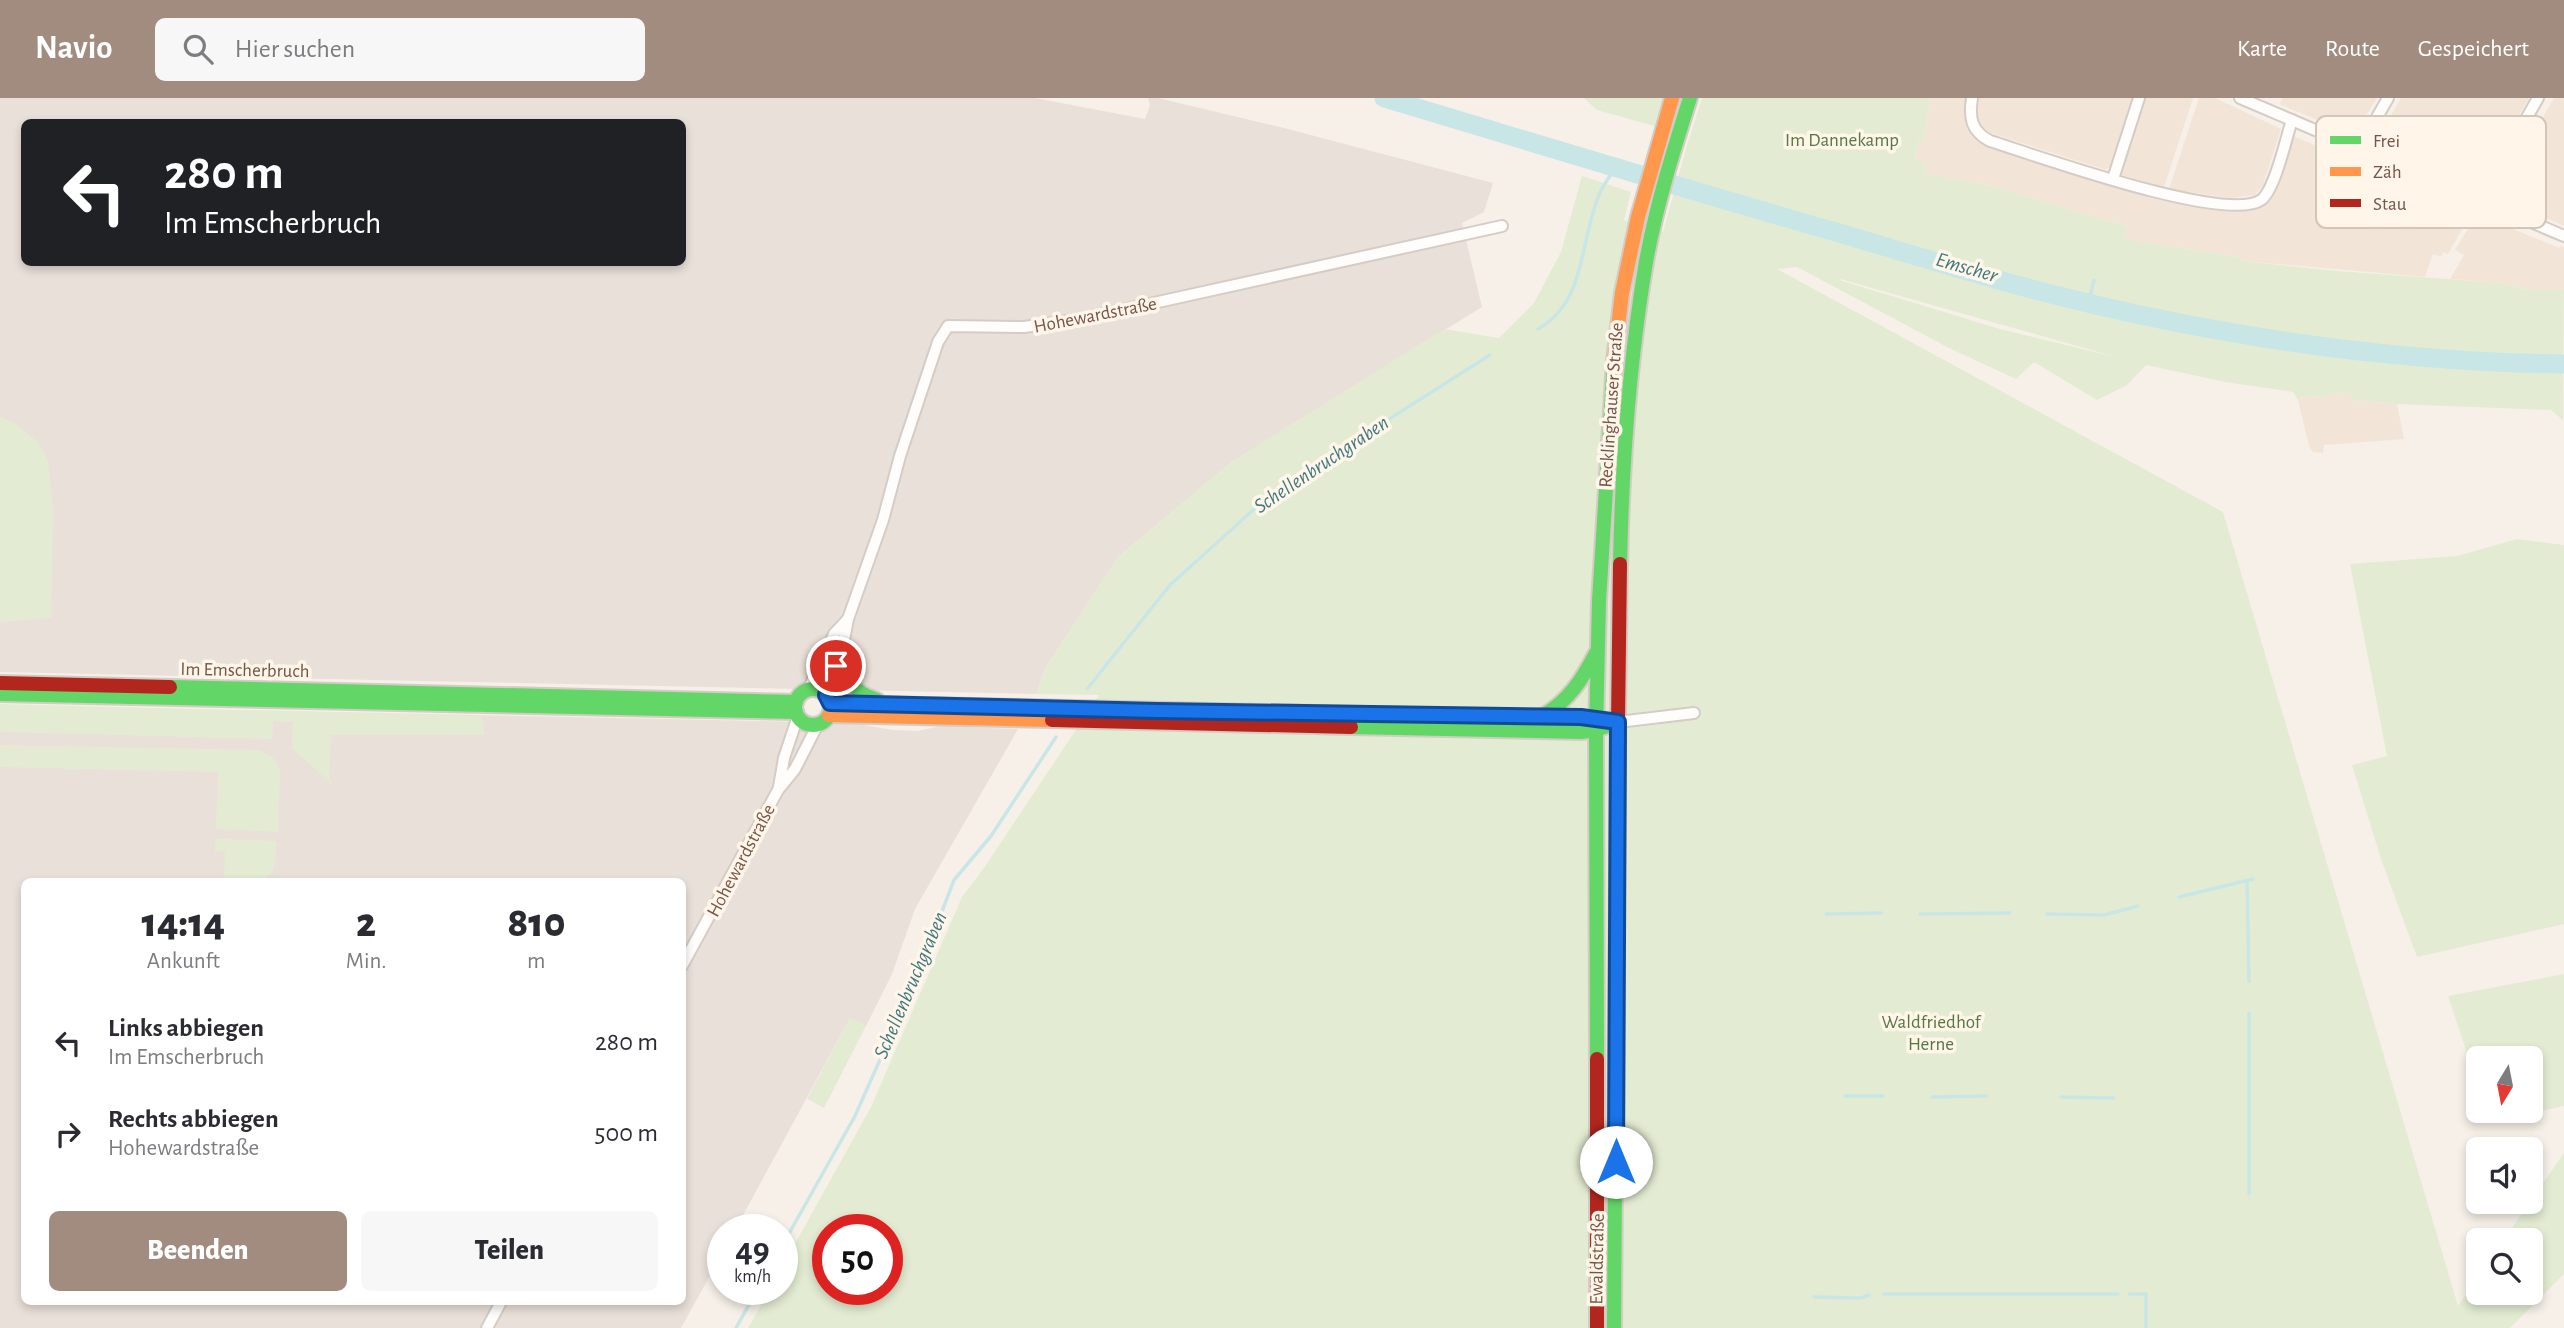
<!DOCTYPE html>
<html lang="de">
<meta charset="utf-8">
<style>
body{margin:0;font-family:"Alegreya Sans",sans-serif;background:#f7f7f7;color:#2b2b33;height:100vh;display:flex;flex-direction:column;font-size:26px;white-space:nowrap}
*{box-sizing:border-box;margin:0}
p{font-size:23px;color:#7c7c81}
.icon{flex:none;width:38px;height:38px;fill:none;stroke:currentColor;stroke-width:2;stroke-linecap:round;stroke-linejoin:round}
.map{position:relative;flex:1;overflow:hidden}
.details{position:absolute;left:21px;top:780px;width:665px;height:427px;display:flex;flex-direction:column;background:#fff;border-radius:10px;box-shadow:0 4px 10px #0003}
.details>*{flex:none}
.hud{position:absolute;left:21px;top:21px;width:665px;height:147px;border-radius:10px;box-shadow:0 4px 10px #0003;background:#202124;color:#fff;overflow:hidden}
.needle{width:46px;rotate:190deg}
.controls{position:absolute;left:2466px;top:948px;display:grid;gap:14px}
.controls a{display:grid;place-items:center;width:77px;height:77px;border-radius:10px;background:#fff;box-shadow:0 4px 10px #0003;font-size:35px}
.speed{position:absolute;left:707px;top:1116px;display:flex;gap:14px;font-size:35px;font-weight:700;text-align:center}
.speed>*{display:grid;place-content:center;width:91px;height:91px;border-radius:50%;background:#fff;box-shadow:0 4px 10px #0003;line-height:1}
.speed small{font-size:18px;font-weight:400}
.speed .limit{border:10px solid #d22;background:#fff;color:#111}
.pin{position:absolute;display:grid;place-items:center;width:60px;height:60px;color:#fff;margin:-30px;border:4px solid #fff;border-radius:50%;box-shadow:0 2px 7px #0007}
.me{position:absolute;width:77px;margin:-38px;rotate:0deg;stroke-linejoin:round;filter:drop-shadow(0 0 5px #0008)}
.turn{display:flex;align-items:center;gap:24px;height:147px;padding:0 28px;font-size:32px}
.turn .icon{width:91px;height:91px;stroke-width:2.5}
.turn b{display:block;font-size:49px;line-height:60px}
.eta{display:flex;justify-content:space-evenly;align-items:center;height:119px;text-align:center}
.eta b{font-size:42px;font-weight:800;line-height:49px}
.button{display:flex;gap:14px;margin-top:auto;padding:14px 28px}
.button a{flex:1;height:80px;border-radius:10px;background:#a28c80;color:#fff;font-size:28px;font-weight:800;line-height:80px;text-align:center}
.button a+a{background:#f7f7f7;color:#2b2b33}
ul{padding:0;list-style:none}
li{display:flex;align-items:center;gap:21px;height:91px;padding:0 28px}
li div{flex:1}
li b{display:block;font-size:26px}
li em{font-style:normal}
header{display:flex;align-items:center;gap:42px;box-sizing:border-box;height:98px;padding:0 35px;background:#a28c80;color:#fff}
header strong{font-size:33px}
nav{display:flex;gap:38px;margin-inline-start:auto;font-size:24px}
.search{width:490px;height:63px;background:#f7f7f7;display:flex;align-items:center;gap:18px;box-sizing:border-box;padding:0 24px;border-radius:10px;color:#7c7c81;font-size:26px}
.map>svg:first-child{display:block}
</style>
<header>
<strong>Navio</strong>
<div class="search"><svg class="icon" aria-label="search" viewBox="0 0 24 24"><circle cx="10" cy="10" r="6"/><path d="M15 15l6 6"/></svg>Hier suchen</div>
<nav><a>Karte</a><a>Route</a><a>Gespeichert</a></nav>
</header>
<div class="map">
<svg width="2564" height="1230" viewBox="0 0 2564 1230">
<rect width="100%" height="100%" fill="#f6f0e8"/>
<g fill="#f2e5d8">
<path d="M1930 0H1966L1964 18 1966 28 1981 45 2151 100 2178 106 2236 113 2249 112 2265 106 2272 99 2293 38 2472 114 2448 156 2443 154 2441 159 2433 156 2425 179 2242 163 2239 159 2123 141 2127 128 1985 86 1924 76 1915 63 1919 42H1924Z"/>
<path d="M1979 0H2133L2111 68 2106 72 1988 34 1981 29 1977 20Z"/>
<path d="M2144 0H2193L2164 89 2124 78 2121 74Z"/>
<path d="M2199 0H2215L2281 31 2263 87 2255 97 2230 100 2169 91Z"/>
<path d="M2283 0H2377L2355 35 2351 36 2279 6Z"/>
<path d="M2401 0H2529L2477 90 2377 48 2376 44Z"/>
<path d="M2554 0H2564V128L2497 99Z"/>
<path d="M2477 116 2559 150 2561 147 2564 149V192H2528L2502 185 2450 181 2464 157 2455 152Z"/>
<path d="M2333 295 2350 296 2356 302 2397 306 2404 341 2324 347 2323 355 2313 354 2309 348 2298 302 2304 298 2327 299Z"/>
</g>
<g fill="#e9e0d9" fill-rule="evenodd">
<path d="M0 0H1035L1145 21 1150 7 1148 0H1158L1284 30 1493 85 1484 114 1462 125 1482 209 1233 363 1118 459 1045 571 1036 596 0 574ZM24 24H682V164H24Z"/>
<path d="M0 607 853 625 893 632 917 633 941 628 1018 631 915 811 892 876 866 928 850 920 735 1132H723V1154L681 1230H0ZM24 784H682V1204H24Z"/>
</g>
<g fill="#e3ecd2" fill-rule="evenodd">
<path d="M1584 0H1663L1654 28 1597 12Z"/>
<path d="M1702 0H1930L1924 43 1919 42 1915 63 1926 65 1925 76 1985 86 2127 128 2124 141 2239 159 2242 163 2337 173 2502 185 2528 192H2564L2563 322 2551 312 2397 306 2356 302 2349 296 2333 295 2327 299 2304 298 2298 302 2293 294 2225 284 2146 267 2127 287 2097 302 2034 264 2016 281 1951 251 1797 169 1777 171 2223 414 2458 1208 2478 1179V1195H2530V1143H2503L2564 1055V1176L2510 1230H748L770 1192H782V1169L871 1009 962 799 984 770 1099 597 1036 596 1045 571 1118 459 1233 363 1444 231 1499 240 1534 205 1561 154 1582 78 1631 94 1624 122 1663 134 1687 47ZM1839 182 1840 181 2116 259 2000 231ZM828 1132H887V1192H828Z"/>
<path d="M0 319 15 325 38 344 48 362 53 413 51 520 0 524Z"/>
<path d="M2517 441 2564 447V826L2417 859 2381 761 2352 667 2387 658 2350 466 2457 458Z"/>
<path d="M0 606 481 618 485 637H331L329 681 333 687 292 650 293 624 273 623 272 641 0 634Z"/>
<path d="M0 647 260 652 273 660 280 671 278 734 216 731 218 674 0 669Z"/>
<path d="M215 741 276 743C275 757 278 778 262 781L224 780 225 754 215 753Z"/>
<path d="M2564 876V1008L2490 1024 2487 1013H2530V961H2478V988L2448 898Z"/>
<path d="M850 920 866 928 824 1010 807 1001Z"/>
</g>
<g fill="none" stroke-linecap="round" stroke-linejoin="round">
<g stroke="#c9e6e6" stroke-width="3.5">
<path d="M2089 204 2094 182"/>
<path d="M1538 231C1587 203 1579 144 1599 97 1603 87 1610 78 1616 69"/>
<path d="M1087 591 1170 487 1271 396 1490 257"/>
<path d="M2247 783 2249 883"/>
<path d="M2179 799 2253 781"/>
<path d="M1826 816 1881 815"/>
<path d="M1920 816 2010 815"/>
<path d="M2047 816 2104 817 2138 808"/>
<path d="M2249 915V1096"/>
<path d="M1845 998H1883"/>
<path d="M1932 999 1986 998"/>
<path d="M2061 999 2114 1000"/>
<path d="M782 1148 855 1018 918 876 954 782 991 738 1056 639"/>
<path d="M1884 1196H2118"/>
<path d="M2129 1196H2146V1230"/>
<path d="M1814 1199 1861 1200 1869 1197"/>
<path d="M736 1230 757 1192"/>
</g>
<path stroke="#c9e6e6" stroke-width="19" d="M1384 0C1538 46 1691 93 1846 137 1910 156 1974 176 2039 193 2210 237 2388 264 2564 266"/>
<defs>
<g id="street">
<path d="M1972 0C1969 20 1971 33 1990 43 2035 57 2226 126 2261 102 2275 92 2286 40 2292 22"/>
<path d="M2240 0 2564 138"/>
<path d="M2359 51 2388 0"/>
<path d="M2113 81 2139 0"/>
<path d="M2480 102 2538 0"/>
<path d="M808 592 834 536 848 521"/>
<path d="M826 597 844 542 848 521 883 422 900 358 938 244 948 228 1024 229 1081 221 1502 128"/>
<path d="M1618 624 1694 615"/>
<path d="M779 689 784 660 798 618"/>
<path d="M682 868 778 692 795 671 818 626"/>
<path d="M487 1230 501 1204"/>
</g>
<g id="fast">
<path d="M1620 466C1622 365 1629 264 1646 164 1656 108 1673 54 1690 0"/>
<path d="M840 553C843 580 851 593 877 602"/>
<path d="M170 589 796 604"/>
<circle cx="813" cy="609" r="18"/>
<path d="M0 596 796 614"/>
<path d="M830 605 1603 621"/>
<path d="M1543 618C1569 602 1582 582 1596 555"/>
<path d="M1351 629 1581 634 1596 632 1618 624"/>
<path d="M1597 961 1596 632 1599 503 1614 263"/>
<path d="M1614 1230 1618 624"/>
</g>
<g id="slow">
<path d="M1614 263 1622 195 1638 119 1672 0"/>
<path d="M829 617 1052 622"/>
</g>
<g id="jam">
<path d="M0 585 170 589"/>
<path d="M1052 622 1351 629"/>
<path d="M1618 624 1620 466"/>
<path d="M1597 961V1230"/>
</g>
</defs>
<use href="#street" stroke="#d4ccc5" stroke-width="14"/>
<use href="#fast" stroke="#d4ccc4" stroke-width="18"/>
<use href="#slow" stroke="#d4ccc4" stroke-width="18"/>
<use href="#jam" stroke="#d4ccc4" stroke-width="18"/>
<use href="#street" stroke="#fefdfc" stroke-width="10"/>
<use href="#fast" stroke="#63d668" stroke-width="14"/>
<use href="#slow" stroke="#ff974d" stroke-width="14"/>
<use href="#jam" stroke="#b3261e" stroke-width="14"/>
</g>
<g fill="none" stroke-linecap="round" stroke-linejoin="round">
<defs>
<path id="route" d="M836 568 826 597 830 605 1157 613 1581 619 1618 624 1616 1064"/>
</defs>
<use href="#route" stroke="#114b97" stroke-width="18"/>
<use href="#route" stroke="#1a73e8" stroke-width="12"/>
</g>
<g text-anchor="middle" stroke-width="7" stroke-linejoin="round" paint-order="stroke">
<g font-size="19" fill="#547941" stroke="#fff5e8">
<text x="1842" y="48">Im Dannekamp</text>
<text x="1931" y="930">Waldfriedhof<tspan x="1931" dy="22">Herne</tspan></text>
</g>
<g font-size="19" fill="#745648" stroke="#fff5e8">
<text transform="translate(1095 216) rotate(-11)" y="7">Hohewardstraße</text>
<text transform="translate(1610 307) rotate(-86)" y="7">Recklinghauser Straße</text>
<text transform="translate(245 571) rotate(1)" y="7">Im Emscherbruch</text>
<text transform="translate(740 762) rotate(-62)" y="7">Hohewardstraße</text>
<text transform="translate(1596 1161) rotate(-89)" y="7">Ewaldstraße</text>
</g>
<g font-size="21" font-style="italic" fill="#3f7980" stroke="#fff5e8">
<text transform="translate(1967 169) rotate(16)" y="7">Emscher</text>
<text transform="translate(1321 366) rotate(-34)" y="7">Schellenbruchgraben</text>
<text transform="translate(910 887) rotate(-67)" y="7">Schellenbruchgraben</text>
</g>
</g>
<rect x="2316" y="18" width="230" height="112" rx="10" fill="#fff5e8" stroke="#d5c5b8" stroke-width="2"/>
<rect x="2330" y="38" width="31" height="8" fill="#63d668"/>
<rect x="2330" y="69" width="31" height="9" fill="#ff974d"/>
<rect x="2330" y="101" width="31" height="8" fill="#b3261e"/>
<g font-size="19" fill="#745648">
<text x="2373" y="49">Frei</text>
<text x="2373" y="80">Zäh</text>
<text x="2373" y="112">Stau</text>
</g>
</svg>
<div class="controls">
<a><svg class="needle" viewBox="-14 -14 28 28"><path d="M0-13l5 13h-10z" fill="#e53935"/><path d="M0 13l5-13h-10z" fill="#7c7c81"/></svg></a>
<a><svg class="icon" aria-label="sound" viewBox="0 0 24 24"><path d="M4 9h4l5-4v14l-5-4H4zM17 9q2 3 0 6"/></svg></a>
<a><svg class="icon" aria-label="search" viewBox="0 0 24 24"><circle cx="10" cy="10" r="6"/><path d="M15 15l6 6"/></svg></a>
</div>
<div class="speed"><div>49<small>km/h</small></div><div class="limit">50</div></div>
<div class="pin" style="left:836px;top:568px;background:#d93025"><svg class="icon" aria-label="arrive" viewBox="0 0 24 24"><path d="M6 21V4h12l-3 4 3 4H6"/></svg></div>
<svg class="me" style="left:1616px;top:1064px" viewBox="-20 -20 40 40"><circle r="19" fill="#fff"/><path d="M0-13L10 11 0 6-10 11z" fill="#1a73e8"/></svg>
<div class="hud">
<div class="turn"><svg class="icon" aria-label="left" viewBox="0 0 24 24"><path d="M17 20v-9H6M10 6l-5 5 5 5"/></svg><div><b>280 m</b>Im Emscherbruch</div></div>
</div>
<section class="details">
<div class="eta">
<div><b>14:14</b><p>Ankunft</p></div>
<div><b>2</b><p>Min.</p></div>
<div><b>810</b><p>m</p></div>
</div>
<ul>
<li><svg class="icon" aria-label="left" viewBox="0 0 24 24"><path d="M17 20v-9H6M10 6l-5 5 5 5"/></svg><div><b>Links abbiegen</b><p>Im Emscherbruch</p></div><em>280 m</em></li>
<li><svg class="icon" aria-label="right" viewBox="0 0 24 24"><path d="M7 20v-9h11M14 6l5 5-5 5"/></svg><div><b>Rechts abbiegen</b><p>Hohewardstraße</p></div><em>500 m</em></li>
</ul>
<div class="button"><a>Beenden</a><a>Teilen</a></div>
</section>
</div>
